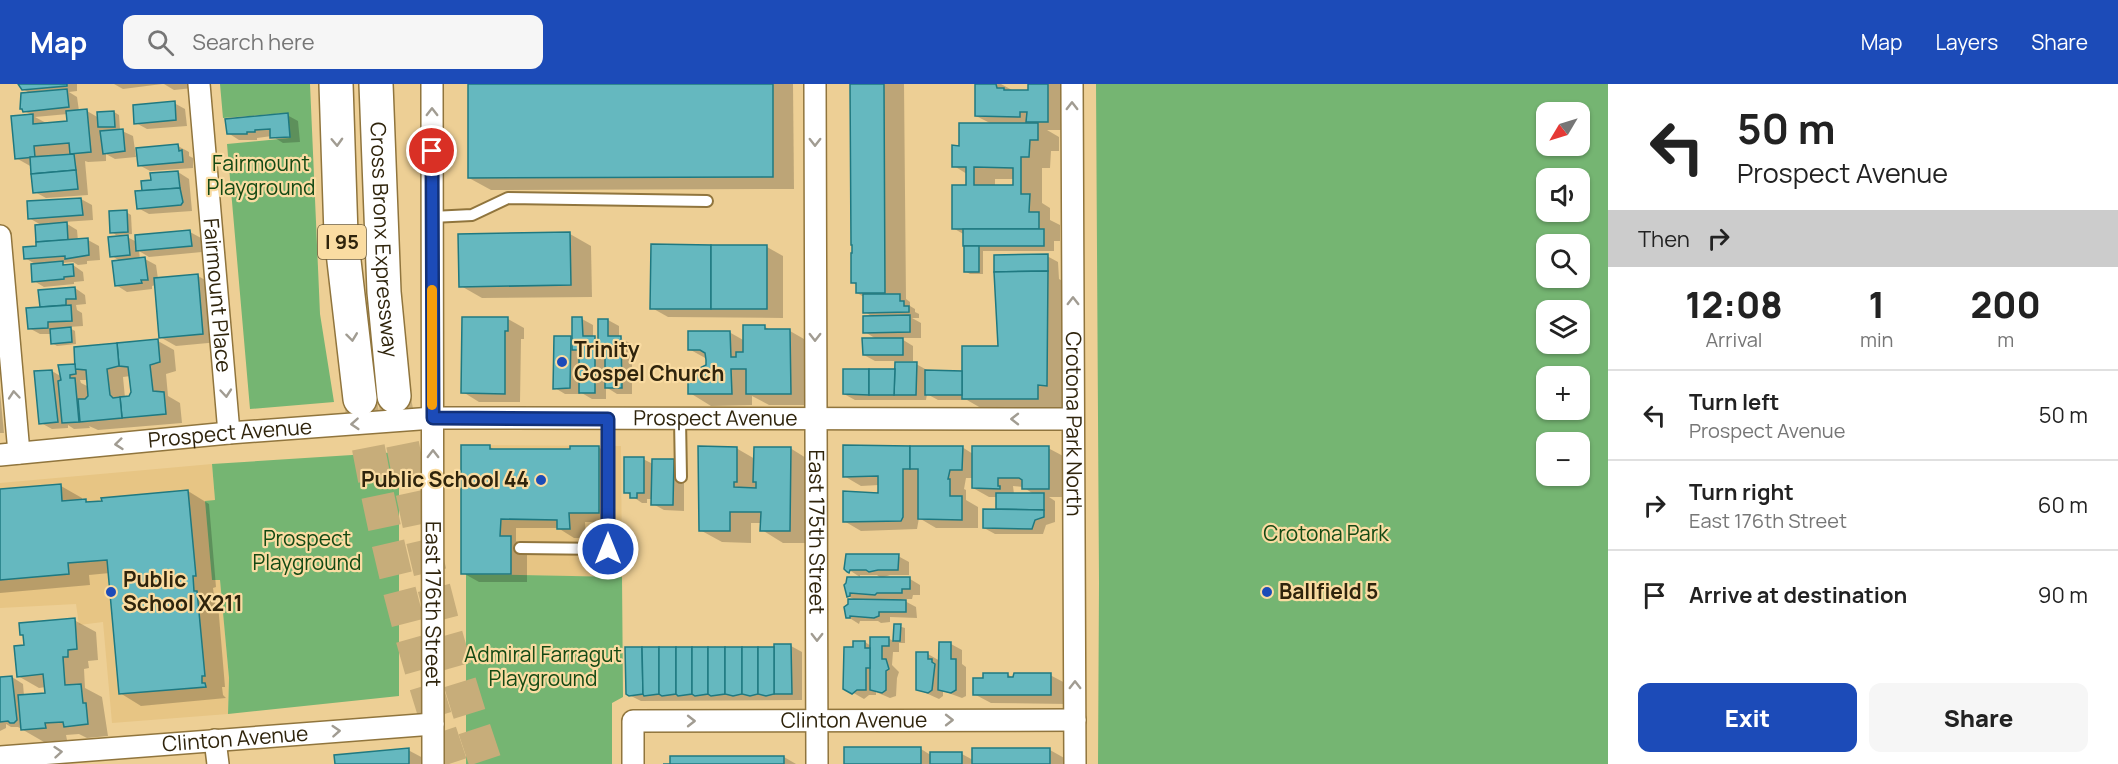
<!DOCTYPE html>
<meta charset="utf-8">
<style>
body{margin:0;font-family:Manrope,sans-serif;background:#f6f6f6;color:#222;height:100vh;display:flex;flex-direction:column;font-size:22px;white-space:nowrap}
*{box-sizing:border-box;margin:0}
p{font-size:20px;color:#767676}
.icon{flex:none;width:33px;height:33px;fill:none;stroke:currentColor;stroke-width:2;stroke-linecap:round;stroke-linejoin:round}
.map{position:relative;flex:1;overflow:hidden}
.sheet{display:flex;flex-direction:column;background:#fff;width:510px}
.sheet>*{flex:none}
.hud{background:#fff;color:#222;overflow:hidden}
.needle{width:39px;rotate:232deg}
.controls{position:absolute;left:1536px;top:18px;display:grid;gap:12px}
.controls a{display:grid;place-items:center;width:54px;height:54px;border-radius:12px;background:#fff;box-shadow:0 2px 4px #0004;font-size:30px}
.pin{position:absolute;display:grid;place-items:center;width:51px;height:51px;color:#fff;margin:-26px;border:3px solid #fff;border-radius:50%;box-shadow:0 2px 6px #0007}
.me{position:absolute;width:66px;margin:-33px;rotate:0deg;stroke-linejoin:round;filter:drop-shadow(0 0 4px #0008)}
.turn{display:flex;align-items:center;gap:21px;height:126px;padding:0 30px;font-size:27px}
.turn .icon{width:78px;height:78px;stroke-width:2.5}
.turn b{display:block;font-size:42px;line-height:51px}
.then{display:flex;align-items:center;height:57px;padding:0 30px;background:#0003;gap:12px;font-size:22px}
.eta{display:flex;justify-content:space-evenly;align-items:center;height:102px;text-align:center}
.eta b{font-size:36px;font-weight:800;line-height:42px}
.cta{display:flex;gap:12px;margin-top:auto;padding:12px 30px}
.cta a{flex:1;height:69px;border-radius:12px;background:#1c4bb8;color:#fff;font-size:24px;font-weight:800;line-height:69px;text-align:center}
.cta a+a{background:#f6f6f6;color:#222}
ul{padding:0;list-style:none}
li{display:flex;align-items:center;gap:18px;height:90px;padding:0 30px;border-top:2px solid #e0e0e0}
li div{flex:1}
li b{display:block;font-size:22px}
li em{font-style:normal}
header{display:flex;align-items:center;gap:36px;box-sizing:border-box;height:84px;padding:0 30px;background:#1c4bb8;color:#fff}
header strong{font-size:28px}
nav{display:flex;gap:33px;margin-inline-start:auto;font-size:21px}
.search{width:420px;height:54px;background:#f6f6f6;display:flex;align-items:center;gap:15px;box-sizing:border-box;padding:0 21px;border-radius:12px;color:#767676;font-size:22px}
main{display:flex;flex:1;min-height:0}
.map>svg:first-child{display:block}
</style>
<header>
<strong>Map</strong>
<div class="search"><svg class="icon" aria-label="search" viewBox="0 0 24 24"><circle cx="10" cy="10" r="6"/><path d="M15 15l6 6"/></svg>Search here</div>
<nav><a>Map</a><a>Layers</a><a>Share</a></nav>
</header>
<main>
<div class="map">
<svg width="1608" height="680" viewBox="0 0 1608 680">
<rect width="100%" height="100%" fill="#edcf95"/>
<g fill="#e7c584">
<path d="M461 361 621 362 622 493 461 490Z"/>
<path d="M212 380 215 416 205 418 212 495H220L229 594 228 630 112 639 103 538 79 541 76 520 0 524V399Z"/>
</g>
<g fill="#75b572" fill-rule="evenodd">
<path d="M220 0H310L320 230 334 318 250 325 227 60 289 54 288 29 223 34Z"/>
<path d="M1096 0H1608V680H1098L1099 499ZM1546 28H1580V62H1546ZM1546 94H1580V128H1546ZM1546 160H1580V194H1546ZM1546 226H1580V260H1546ZM1546 292H1580V326H1546ZM1546 358H1580V392H1546Z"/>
<path d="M399 368V612L228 630 229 594 220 496H212L205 417 215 416 212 380Z"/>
<path d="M466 490 622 493 623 613 612 619V680H466Z"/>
</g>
<g fill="#0003" fill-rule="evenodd">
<path d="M21 0H77V7L69 8 77 13 79 27H87L99 34 114 28 119 31 120 46 133 52 136 73 115 75 106 70V77L88 78 85 77 88 111 46 114 35 108 32 83 16 74 32 31 24 27 31 10 23 5ZM68 30 69 39 48 40 35 33Z"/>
<path d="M114 0H162L123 5Z"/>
<path d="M164 0H193V4L174 6Z"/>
<path d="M469 0H793L794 105 491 106 469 94Z"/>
<path d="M853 0H904L906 215 910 218V222L915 225V228L919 230V234H912L921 239V254H900L913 262V277H875L864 271 878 256 865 248 873 233 865 228 864 213 857 209V201L852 198Z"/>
<path d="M977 0H1001L1012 6 1030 7V0H1064V46H1047L1059 53V67H1051L1050 84H1042V119L1050 124V136L1060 141V157H1054V167H983V190H970L965 187V151L953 144 967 103V90L954 82 960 63 992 40 976 32ZM995 95H1014V103H995Z"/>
<path d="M174 19 185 25 187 42 147 45 136 39Z"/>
<path d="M287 31 298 37 300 58 283 59 272 52 257 54V56H239L228 49Z"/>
<path d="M178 62 189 68V72L193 74V84L150 87 139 81Z"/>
<path d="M178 88 189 95 192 127 149 130 138 124 144 108 152 97Z"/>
<path d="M81 115 92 121 93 136 64 138 77 146 78 157 88 156 99 162 100 176 87 177V180L78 181 73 178 62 179 67 182 73 181 83 188 84 197 74 198V200L44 203 34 197 37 181 25 174 38 164 43 142 29 134Z"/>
<path d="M126 128 131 131 132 150 116 151 112 148Z"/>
<path d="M190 148 201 154 202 168 149 173 139 167 140 175H145L156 181 158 195 198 192 214 201 219 258 176 262 160 253 156 201 152 202V205L127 208 116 201 120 177 112 172 127 153 137 158Z"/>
<path d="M570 150 591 162 592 213 482 214 461 202Z"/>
<path d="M767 163 783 172V234L668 233 652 224Z"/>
<path d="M1047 172 1058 178 1059 195 1077 205 1066 332 993 331 967 316H938L927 310 926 316H855L844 310 916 280 927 286 962 288 999 264Z"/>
<path d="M75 204 85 211 86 220 76 221 77 226 82 229 83 242 68 243 75 247 76 260 57 262 52 259V250H40L29 244 41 225 40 207Z"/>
<path d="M463 235H508L524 244V255H521L520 318H479L463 308Z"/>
<path d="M582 235 593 241V254L600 256 608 236 619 242V254L632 260V310H617L606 303V315H592L580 308V310H565L555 304 570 254 573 256Z"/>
<path d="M765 243 772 247H790L811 259 812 321H769L752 312V321L711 322 690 309 700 285 707 282V275L689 265 729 248 745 257Z"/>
<path d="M158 257 174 266 176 287 166 290 168 312 180 319 182 339 98 346 89 342 90 344 74 345 68 341V344L52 345 41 339 52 287 62 293 77 281ZM131 292 132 308 130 313 125 314 123 293ZM80 296H88L89 303 81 299Z"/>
<path d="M0 308 4 349H0Z"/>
<path d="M490 363 496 367H571L598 363 615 373V438H585L586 454H574L558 444H516V457L527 463V498H479L463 489Z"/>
<path d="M962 363 973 370 1048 364 1065 373 1064 413H1049L1055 417V438L1046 441 1043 450H995L984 444 998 427V413H989L973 404V394H966L964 405 966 406V416L978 423V444H936L919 434 917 445 861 447 844 437 879 410V401L861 402 844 392ZM1013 402 1023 403 1035 411 1014 410Z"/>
<path d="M736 364 755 375 790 364 811 377V459H783L762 446V439H751V459L722 458 700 446Z"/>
<path d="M643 375 653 380 673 376 684 383V427L664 426 653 420V415H647V419H642L626 408Z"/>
<path d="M61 402 82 414V417L91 420 188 407 209 420 216 503 213 504 215 519 218 520 225 603H222L223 611 226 614 141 622 120 609 110 489 89 491 90 501 0 509V407Z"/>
<path d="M898 472 909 478V491H890L881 494 877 491H860V493L846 484Z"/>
<path d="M910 495 920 501V511H913L912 515H901L916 523 917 534 890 533V538L881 539 878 537H860L859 540 848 533 857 517 848 512 846 502Z"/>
<path d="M74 536 96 548 98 576 88 577 89 584 84 585 85 604 102 613 108 652 87 654 79 650 66 651 67 656 44 658 18 643H11L6 640V644L0 647V593H12L23 600 24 612 46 610V603L39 604 18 592 25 563V552L22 550Z"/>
<path d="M895 541 905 544V559H899V568H893L892 581 899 588 897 594 896 612 890 614 876 608V611H869L864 615 845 604 855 565 865 558 871 562 888 554 895 558Z"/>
<path d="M951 560 962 566V580L966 583V612L962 614 943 607V612L939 615 917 605 928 570 940 577Z"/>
<path d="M791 562 802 568V616L641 617 627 610 776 564Z"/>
<path d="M1007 590 1015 595 1050 591 1067 600V620L991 619 974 610Z"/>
<path d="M921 665 929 670H962L973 676 1050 666 1066 675V680H845Z"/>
<path d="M408 666 425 675V680H336Z"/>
<path d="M784 673 796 680H672Z"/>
</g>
<g fill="#65b8bf" stroke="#1f7981" stroke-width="1.5" fill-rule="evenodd">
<path d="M18 0H67V2L22 6Z"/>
<path d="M468 0H773V93L468 94Z"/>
<path d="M850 0H884L885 209H856V199H851V169H852V161H851Z"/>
<path d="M975 0H996L997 4H1004V6H1028V0H1048V38H1026L1027 28H1020V33L975 32Z"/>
<path d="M67 5 69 23 23 28 22 25H20L21 9Z"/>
<path d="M175 17 176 36 134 40 133 21Z"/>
<path d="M87 25 91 68 70 70 69 59 34 62 35 73 15 75 11 32 33 30V40L67 37 66 27Z"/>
<path d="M114 27 115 43H98L97 28Z"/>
<path d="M288 29 290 53 270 54V45L255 46V48H247V50H227L225 35Z"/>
<path d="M959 39H1038V56H1030L1029 73H1021V110H1030L1029 128H1039V145H952V101H966V83H952V61L959 62ZM974 83 1013 84V101H974Z"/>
<path d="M123 45 125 67 103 70 100 47Z"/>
<path d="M178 60 179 67 182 66 183 78 138 82 136 64Z"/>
<path d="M74 70 76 86 31 90 30 73Z"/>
<path d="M76 86 78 105 33 109 31 90Z"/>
<path d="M178 87 180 104 142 107 141 97 151 96 150 89Z"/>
<path d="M180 104 183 118 181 121 137 125 135 107Z"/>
<path d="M81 114 83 131 28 135 27 117Z"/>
<path d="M127 126 128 148 110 149 109 127Z"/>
<path d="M67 138 68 156 36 158 35 141Z"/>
<rect x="963" y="145" width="81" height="17"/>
<path d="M190 146 192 162 136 167 135 151Z"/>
<path d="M570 148 571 201 459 203 458 150Z"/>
<path d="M128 151 130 171 110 173 108 153Z"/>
<path d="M88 154 89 171 65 175V172L24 175 23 163 36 162V158Z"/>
<path d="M651 160 711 161V225H650Z"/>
<rect x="711" y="161" width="56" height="64"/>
<rect x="964" y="162" width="15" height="26"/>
<path d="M1048 170V187L994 188V171Z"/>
<path d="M145 173 148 196H141L142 199 115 202 112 177Z"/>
<path d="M63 177V181L73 180 74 192 64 193V195L32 198 31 180Z"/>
<path d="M1048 187 1047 302 1038 301V315H962V262H998L994 188Z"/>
<path d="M198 190 203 250 159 254 154 194Z"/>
<path d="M75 203 76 215H66V221L40 223 38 206Z"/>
<path d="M863 210H900V217H904V222H909V228L863 229Z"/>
<path d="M71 221 72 237 48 238V244L28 245 26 224Z"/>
<path d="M910 231V248L863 249V232Z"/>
<path d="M462 233H508V247H505V310L461 309Z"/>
<path d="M572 233H582L583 252H595V309H579V266H572Z"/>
<path d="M598 235H608V252H621L622 304H605V265H598Z"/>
<path d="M743 241H765V245H790L791 310H746V285H731L732 310H688V284H700L706 281V276L705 269 700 266H688V247H730L731 273H736V268H743Z"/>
<path d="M71 243 72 258 51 260 50 245Z"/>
<path d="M554 252H571L570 304 553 305Z"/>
<path d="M862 254H903V271H863Z"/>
<path d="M158 255 160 278 150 281 153 307 164 308 166 330 122 334 120 313 129 312 131 308 128 283 119 282 117 259Z"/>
<path d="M117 259 119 282 107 285 110 311 113 314 120 313 122 334 80 338 78 315H85L88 312 86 286 75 285 74 263Z"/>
<path d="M895 278H917L916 311H894Z"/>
<path d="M75 280 76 290 70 291V294H75L79 338 62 339 58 297 61 296 58 281Z"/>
<path d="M843 285H869V311L843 310Z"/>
<path d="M869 285H895L894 311H869Z"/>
<path d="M52 286 58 338 39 340 34 287Z"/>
<path d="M925 286 962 287V311H925Z"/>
<path d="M461 361H490V365H570V362H599V429H569L570 445H557V436L501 435 500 452H511V490H461Z"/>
<path d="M843 361 910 362V385H903V433L901 437 843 438V407L878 409V392L843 393Z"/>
<path d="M698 362 737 363V398H734V403L756 404V398H753L754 363H791L790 447H760L761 428H730V447H699Z"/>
<path d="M910 362H963L962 386H950L948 395H950V412H962V436L918 435V385H910Z"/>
<path d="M972 362H1049V405H1022V396L1019 394H998V402H1000V405L972 404Z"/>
<path d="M624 373H644V409H637V414H630V409H624Z"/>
<path d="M652 375H674L673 421H651Z"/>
<path d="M61 400 62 417 86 415V418L102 417 101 414 188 406 196 492H193L194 507H197L205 592H202V599H205L206 603 119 610 107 476 68 479 69 490 0 496V405Z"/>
<path d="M996 409H1044V426L996 425Z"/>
<path d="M983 425 1044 426V433L1035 436 1032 445 983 444Z"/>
<path d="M846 470H899L898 486H878L869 488 866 486H850L849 489 847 488 844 485Z"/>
<path d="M847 493H910V505H902V509H877L875 511 850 509V512L847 513 844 501 846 499Z"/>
<path d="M848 515 906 516V528H879V532L874 534 850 532V534H846L844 523 848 520Z"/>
<path d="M75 534 77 565 68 566V573H63L65 601 81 600 83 619H86L88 640 64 643 63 638 45 639 46 644 21 646 18 611 45 609 43 590 17 593 14 562 24 561 23 551H20L19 539Z"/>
<path d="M894 540H901L900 557H893Z"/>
<path d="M870 553H889V562H882V575H886L889 585 886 587V606L882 609 870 606Z"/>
<path d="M853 557H865V564H870V584H866V606H857L852 610 843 605 844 563H853Z"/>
<path d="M939 558H951V575H956V606L951 609 938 606Z"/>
<path d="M774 560H791L792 610H774Z"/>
<path d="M625 563H642L643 610 629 612 626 610Z"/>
<path d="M642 563H659V610L644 612 643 610Z"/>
<path d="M659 563H676V610L662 612 659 610Z"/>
<path d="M676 563H692V610L678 612 676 610Z"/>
<path d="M692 563H708V610L695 612 692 610Z"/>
<path d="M708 563H725V610L711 612 708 610Z"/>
<path d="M725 563H742V610L733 612 725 610Z"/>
<path d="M742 563H758V610L750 612 742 610Z"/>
<path d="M758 563H774V610L766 612 758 610Z"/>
<path d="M916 568H928V575H932V578L935 580 932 606 928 609 916 606Z"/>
<path d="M983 589H1008V593H1013L1014 589H1051V611H973V594H983Z"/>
<path d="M12 592 17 636 14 639H10L8 637 0 638V593Z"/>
<rect x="844" y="663" width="77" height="17"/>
<path d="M409 664V680H335L334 671Z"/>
<rect x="972" y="664" width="78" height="16"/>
<rect x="930" y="668" width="32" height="12"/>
<path d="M670 672H784V680H663H670Z"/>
</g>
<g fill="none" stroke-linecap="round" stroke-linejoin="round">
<g stroke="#c7ad7a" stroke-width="33" stroke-dasharray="33 16" stroke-linecap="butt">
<path d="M394 312C415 437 445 561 486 680"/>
<path d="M360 315C380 439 410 561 451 680"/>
</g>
<defs>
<g id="service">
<path d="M432 133 472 131 508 114 707 117"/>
<path d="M680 335 681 393"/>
<path d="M520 464 608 465V335"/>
</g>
<g id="minor">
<path id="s1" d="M199 0 229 349"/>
<path id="s2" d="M432 0 433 680"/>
<path id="s3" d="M815 0 817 680"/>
<path id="s4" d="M1072 0 1075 680"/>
<path d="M0 152 19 369"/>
<path id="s5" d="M0 371 229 349 433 334 1073 335"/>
<path d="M215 656 218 680"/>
<path id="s6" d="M0 673 433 640"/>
<path id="s7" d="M633 680V637L1075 636"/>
</g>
<g id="motorway">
<path d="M336 0 341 151 360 315"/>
<path id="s8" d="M376 0 384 208 394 312"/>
</g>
</defs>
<use href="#service" stroke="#90753d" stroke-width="14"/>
<use href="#minor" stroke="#90753d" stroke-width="24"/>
<use href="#motorway" stroke="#90753d" stroke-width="36"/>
<use href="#service" stroke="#fff" stroke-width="10"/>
<use href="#minor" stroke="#fff" stroke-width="21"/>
<use href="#motorway" stroke="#fff" stroke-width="33"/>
</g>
<defs><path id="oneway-chevron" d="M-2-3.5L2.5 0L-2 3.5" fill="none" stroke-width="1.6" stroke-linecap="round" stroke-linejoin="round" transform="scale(1.5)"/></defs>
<g stroke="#a19c92">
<use href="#oneway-chevron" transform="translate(1072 22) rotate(-90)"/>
<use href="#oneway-chevron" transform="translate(432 28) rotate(-90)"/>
<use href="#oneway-chevron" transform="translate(337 58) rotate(88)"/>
<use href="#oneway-chevron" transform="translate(815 58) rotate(90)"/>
<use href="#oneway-chevron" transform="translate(1073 217) rotate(-90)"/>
<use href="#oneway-chevron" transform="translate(352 253) rotate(83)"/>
<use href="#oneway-chevron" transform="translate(815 253) rotate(90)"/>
<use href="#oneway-chevron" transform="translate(226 309) rotate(85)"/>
<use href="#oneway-chevron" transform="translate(14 311) rotate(-95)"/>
<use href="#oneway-chevron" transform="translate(1015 335) rotate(180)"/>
<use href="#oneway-chevron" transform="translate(355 340) rotate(176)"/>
<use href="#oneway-chevron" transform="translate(119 360) rotate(174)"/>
<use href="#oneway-chevron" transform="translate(433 370) rotate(-90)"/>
<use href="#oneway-chevron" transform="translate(817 553) rotate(90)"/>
<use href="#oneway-chevron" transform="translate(1075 601) rotate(-90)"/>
<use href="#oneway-chevron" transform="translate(949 636)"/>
<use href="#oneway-chevron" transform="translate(691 637)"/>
<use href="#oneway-chevron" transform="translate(336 647) rotate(-4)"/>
<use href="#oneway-chevron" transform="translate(58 668) rotate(-5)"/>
</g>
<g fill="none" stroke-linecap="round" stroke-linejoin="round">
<defs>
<path id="route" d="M432 67 433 334 608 335V465"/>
</defs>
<use href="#route" stroke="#123178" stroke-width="15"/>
<use href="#route" stroke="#1c4bb8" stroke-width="10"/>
<path stroke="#f59e0b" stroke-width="10" d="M432 206V321"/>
</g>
<g fill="#1c4bb8" stroke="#fadca2" stroke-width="2">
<circle cx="562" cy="278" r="6"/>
<circle cx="541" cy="396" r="6"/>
<circle cx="111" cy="508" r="6"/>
<circle cx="1267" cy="508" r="6"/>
</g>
<g text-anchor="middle" stroke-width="4.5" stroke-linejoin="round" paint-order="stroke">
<rect fill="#fadca2" stroke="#6c5b39" stroke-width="1.5" x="318" y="141" width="48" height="34" rx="4.5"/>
<g font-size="20" font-weight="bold" fill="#2f240c">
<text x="342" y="165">I 95</text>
</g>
<g font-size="21" fill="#144914" stroke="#fadca2">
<text x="261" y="87">Fairmount<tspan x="261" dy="24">Playground</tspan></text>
<text x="1326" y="457">Crotona Park</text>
<text x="307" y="462">Prospect<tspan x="307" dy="24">Playground</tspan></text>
<text x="543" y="578">Admiral Farragut<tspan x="543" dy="24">Playground</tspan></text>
</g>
<g font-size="21" fill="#2f240c" stroke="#fadca2">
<text dy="7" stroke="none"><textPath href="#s8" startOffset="156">Cross Bronx Expressway</textPath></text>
<text dy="7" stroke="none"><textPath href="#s1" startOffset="212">Fairmount Place</textPath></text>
<text dy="7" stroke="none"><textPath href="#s5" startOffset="717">Prospect Avenue</textPath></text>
<text dy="7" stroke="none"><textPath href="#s4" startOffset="340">Crotona Park North</textPath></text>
<text dy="7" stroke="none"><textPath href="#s5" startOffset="231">Prospect Avenue</textPath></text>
<text dy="7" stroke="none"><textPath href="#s3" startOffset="448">East 175th Street</textPath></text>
<text dy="7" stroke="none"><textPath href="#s2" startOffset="520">East 176th Street</textPath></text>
<text dy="7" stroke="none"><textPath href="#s7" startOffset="264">Clinton Avenue</textPath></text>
<text dy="7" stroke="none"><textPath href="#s6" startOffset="236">Clinton Avenue</textPath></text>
</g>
<g font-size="21" font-weight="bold" fill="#2f240c" stroke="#fadca2" text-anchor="start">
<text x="574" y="273">Trinity<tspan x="574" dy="24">Gospel Church</tspan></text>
<text x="529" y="403" text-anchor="end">Public School 44</text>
<text x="123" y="503">Public<tspan x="123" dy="24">School X211</tspan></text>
<text x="1279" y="515">Ballfield 5</text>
</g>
</g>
</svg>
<div class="controls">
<a><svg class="needle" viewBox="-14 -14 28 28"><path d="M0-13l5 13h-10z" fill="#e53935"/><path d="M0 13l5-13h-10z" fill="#767676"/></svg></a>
<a><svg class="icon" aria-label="sound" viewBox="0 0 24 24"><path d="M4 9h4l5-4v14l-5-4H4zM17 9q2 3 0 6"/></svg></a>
<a><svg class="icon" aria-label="search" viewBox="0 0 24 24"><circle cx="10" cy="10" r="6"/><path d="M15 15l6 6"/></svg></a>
<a><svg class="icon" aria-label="layers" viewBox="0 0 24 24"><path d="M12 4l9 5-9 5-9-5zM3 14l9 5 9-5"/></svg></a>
<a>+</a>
<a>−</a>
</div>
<div class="pin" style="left:432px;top:67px;background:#d93025"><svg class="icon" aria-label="arrive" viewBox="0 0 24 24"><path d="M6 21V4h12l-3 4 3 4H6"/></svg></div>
<svg class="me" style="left:608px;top:465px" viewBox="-20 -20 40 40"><circle r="17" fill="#1c4bb8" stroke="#fff" stroke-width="3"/><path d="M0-11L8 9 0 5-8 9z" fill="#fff"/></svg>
</div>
<section class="sheet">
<div class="hud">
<div class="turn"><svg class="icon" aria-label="left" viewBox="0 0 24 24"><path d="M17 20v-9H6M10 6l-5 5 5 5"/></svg><div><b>50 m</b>Prospect Avenue</div></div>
<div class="then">Then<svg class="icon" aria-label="right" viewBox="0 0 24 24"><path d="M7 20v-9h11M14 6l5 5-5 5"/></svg></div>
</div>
<div class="eta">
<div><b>12:08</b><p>Arrival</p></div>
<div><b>1</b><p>min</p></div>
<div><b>200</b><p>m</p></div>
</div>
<ul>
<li><svg class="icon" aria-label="left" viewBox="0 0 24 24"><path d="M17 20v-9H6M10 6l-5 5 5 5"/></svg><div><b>Turn left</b><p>Prospect Avenue</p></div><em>50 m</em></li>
<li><svg class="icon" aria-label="right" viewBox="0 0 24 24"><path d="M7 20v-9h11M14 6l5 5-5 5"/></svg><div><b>Turn right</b><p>East 176th Street</p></div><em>60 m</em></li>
<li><svg class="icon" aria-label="arrive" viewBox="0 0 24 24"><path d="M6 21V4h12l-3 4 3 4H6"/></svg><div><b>Arrive at destination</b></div><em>90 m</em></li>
</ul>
<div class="cta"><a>Exit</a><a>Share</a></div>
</section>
</main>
